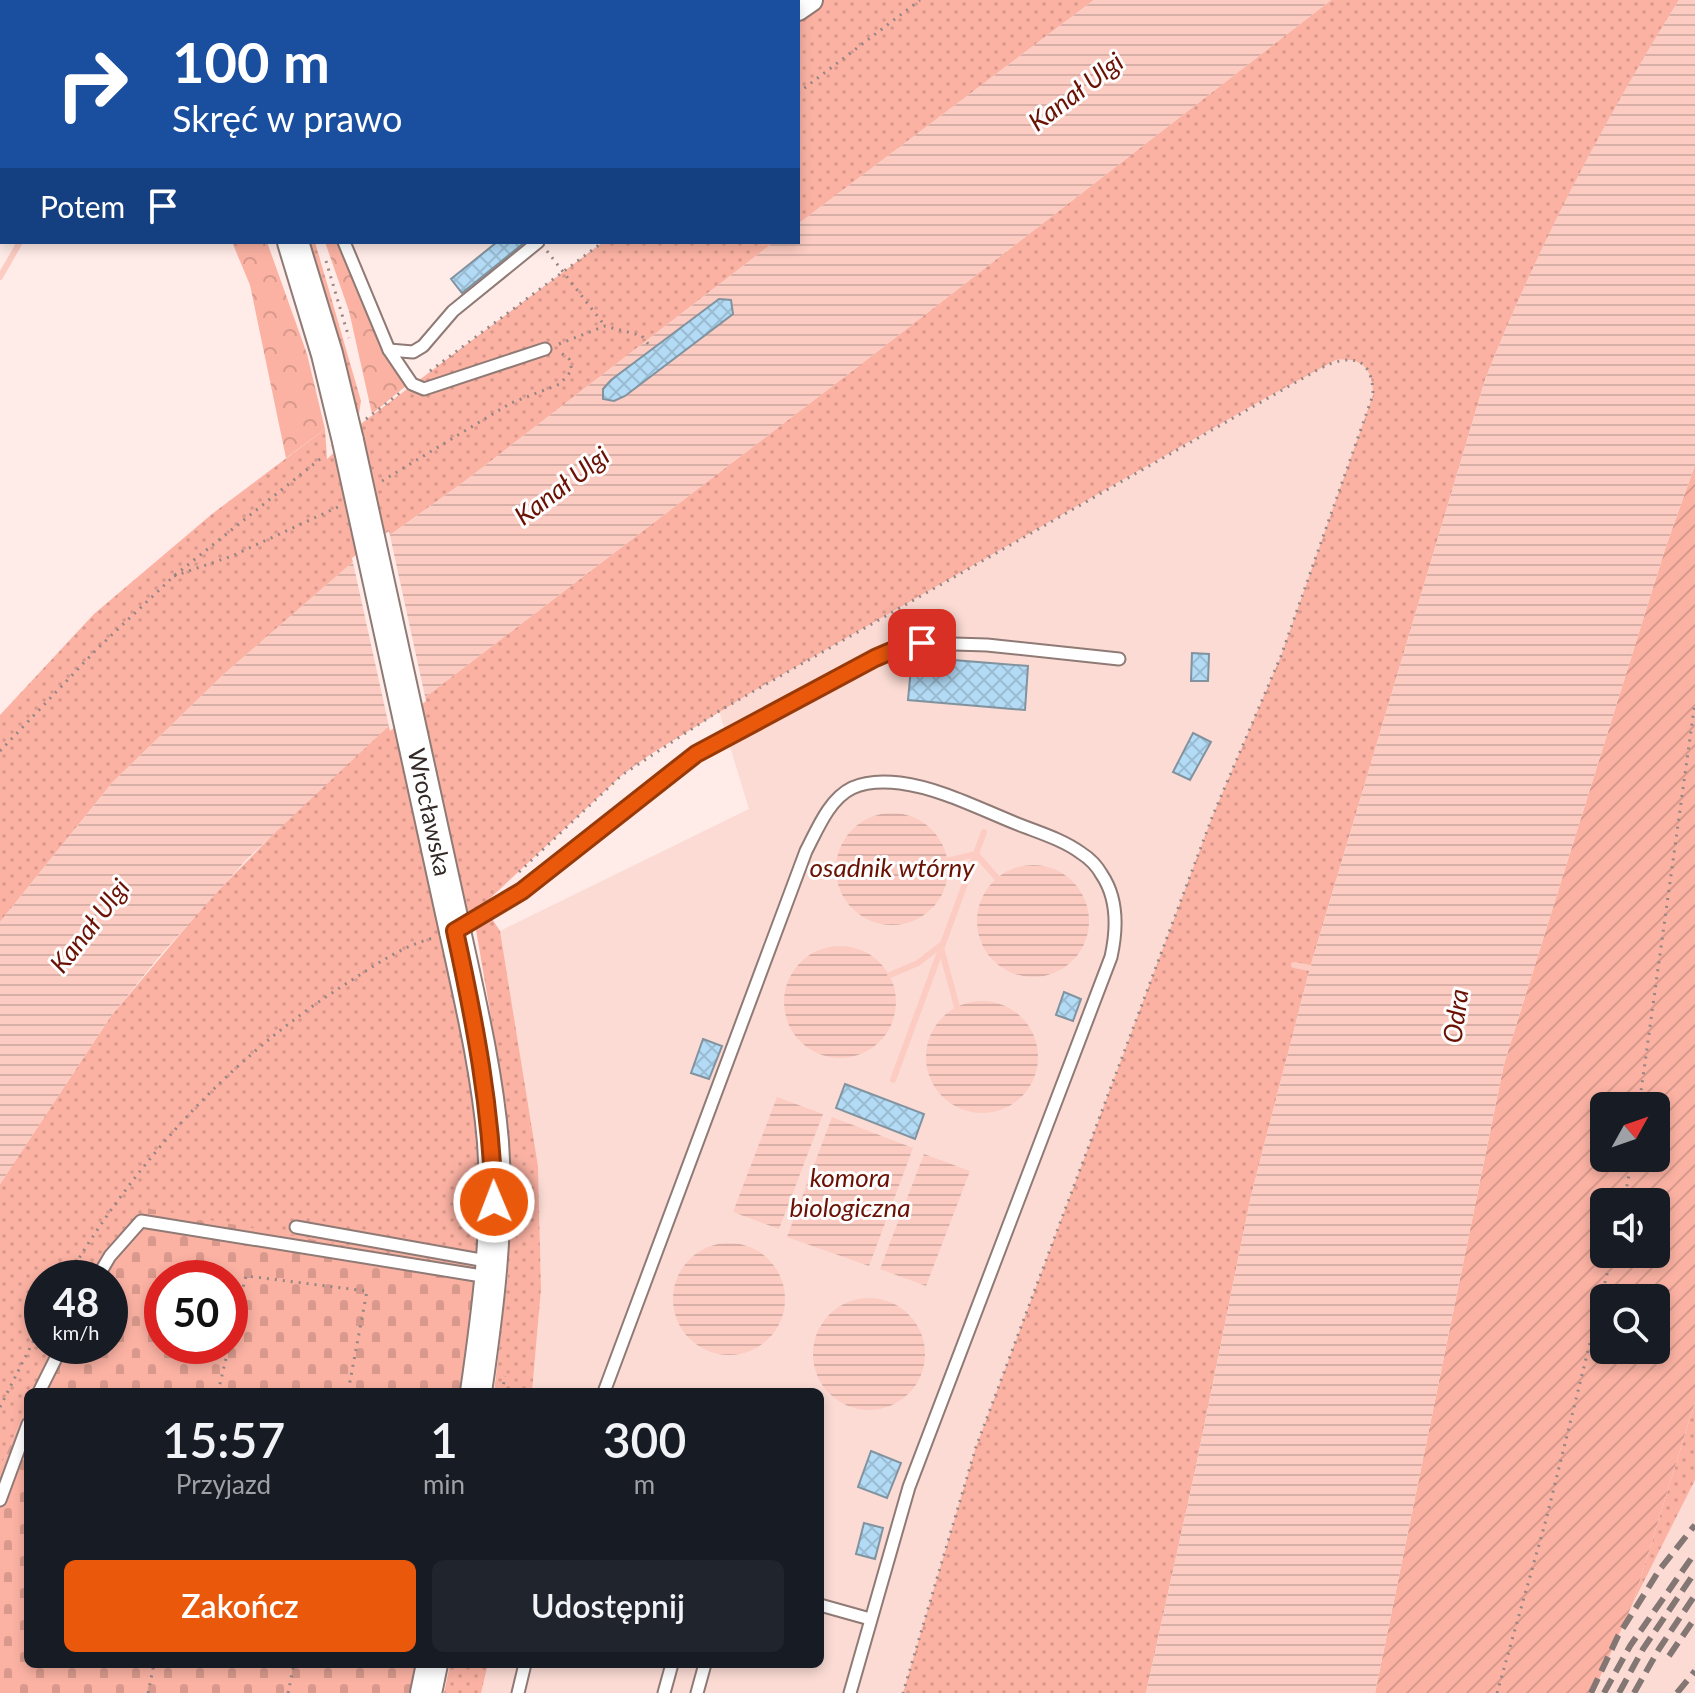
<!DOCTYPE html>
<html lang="pl">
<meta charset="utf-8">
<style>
body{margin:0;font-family:Lato,sans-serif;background:#20242c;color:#f1f3f6;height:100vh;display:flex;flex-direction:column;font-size:30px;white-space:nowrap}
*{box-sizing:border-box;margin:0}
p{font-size:26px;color:#9ea1a6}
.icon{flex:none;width:44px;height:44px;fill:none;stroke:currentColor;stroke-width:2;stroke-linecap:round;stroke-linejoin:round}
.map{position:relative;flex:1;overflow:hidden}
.panel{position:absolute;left:24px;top:1388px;width:800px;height:280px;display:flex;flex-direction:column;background:#171b24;border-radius:12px;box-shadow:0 4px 12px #0003}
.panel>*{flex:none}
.guide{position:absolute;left:0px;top:0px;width:800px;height:244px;box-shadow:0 4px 12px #0003;background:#1a4fa0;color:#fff;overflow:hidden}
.needle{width:52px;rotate:50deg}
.controls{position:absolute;left:1590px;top:1092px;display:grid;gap:16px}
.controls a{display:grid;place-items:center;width:80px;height:80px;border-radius:12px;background:#171b24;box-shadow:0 4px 12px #0003;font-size:40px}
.speed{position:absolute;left:24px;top:1260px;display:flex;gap:16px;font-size:40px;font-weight:700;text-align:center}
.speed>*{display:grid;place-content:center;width:104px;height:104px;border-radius:50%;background:#171b24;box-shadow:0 4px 12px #0003;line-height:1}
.speed small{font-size:20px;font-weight:400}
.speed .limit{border:12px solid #d22;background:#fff;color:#111}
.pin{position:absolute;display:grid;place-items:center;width:68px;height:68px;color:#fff;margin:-34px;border-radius:16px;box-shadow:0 4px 12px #0006}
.me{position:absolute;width:88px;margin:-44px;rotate:359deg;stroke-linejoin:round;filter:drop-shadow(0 0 6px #0008)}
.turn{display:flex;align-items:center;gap:28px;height:168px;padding:0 40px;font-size:36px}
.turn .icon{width:104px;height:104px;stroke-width:2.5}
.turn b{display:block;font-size:56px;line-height:68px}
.then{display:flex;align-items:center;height:76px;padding:0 40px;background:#0003;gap:16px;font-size:30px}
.eta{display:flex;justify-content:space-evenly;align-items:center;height:136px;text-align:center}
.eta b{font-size:48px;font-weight:600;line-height:56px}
.primary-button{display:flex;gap:16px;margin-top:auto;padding:16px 40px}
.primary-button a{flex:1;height:92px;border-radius:12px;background:#ea580c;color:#fff;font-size:32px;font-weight:600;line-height:92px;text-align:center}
.primary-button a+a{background:#20242c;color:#f1f3f6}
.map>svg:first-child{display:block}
</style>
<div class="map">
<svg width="1695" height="1693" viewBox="0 0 1695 1693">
<defs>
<pattern id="grass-dots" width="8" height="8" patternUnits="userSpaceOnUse" patternTransform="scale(2)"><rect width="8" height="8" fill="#fbb2a3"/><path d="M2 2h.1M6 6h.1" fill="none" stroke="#d8998c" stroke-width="1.8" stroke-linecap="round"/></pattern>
<pattern id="forest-crowns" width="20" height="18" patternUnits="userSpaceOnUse" patternTransform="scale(2)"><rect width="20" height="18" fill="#fbb2a3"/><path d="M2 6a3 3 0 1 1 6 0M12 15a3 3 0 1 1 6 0" fill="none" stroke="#d8998c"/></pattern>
<pattern id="cemetery-stones" width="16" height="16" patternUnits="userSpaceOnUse" patternTransform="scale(2)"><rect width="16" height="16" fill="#fbb2a3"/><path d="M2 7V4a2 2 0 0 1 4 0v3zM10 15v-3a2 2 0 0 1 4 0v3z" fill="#d8998c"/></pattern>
<pattern id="garden-furrows" width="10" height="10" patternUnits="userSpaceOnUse" patternTransform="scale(2)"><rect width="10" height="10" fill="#fbb2a3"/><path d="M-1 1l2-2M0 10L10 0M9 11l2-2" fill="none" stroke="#d8998c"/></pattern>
<pattern id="water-rules" width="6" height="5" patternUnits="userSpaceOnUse" patternTransform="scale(2)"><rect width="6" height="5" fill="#fcccc2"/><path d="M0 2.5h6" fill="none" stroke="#d8afa7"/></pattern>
<pattern id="building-cross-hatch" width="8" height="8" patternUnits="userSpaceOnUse" patternTransform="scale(2)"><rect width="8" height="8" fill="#b3dbf6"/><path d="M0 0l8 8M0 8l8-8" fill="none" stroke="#9abcd3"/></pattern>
</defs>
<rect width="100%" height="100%" fill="#ffebe7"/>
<g fill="#fbdbd4">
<path d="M362 0H778L776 2Z"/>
<path d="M1347 359 1359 362 1368 369 1373 380V395L1281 656 1213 815 976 1447 903 1693H481L488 1664H820V1392H532L541 1289 538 1166 500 931 749 809 719 711 1264 399 1336 360Z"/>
<path d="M1695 1480V1693H1593L1633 1603Z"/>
</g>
<g fill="url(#grass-dots)">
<path d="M811 0H1094L798 224V9Z"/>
<path d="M1331 0H1679C1604 121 1537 248 1485 380L1310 968 1251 1196 1195 1471 1146 1693H903L976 1447 1213 815 1281 656 1373 395C1373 370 1363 357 1336 360L1264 399 752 692 651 754 622 775 483 905 500 931 538 1166 541 1289 532 1392H494L508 1273 511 1171 506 1105 475 924 444 936C466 1046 487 1159 479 1271L42 1278V1346H60L35 1392H28V1405L0 1468V1184L111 1016 209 900 295 812 394 721 856 368Z"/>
<path d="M308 242H315L361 401 358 420 335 324Z"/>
<path d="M603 242H774L465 481 354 561 223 675 112 783 0 922V715L94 614 212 514 325 429 327 459 347 441 346 435Z"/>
<path d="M1695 1402V1480L1633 1603Z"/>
<path d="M450 1664H488L481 1693H444Z"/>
</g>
<g fill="url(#forest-crowns)">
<path d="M232 242H267L307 354 325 429 286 458 250 285Z"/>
<path d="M325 242H341L407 385 372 414 349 311Z"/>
</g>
<g fill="url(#cemetery-stones)" fill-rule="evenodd">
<path d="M146 1208 479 1271 464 1392H35L60 1346H110V1278H98L119 1242ZM162 1278H230V1346H162Z"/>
<path d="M28 1405V1664H417L411 1693H0V1468Z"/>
</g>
<path fill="url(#garden-furrows)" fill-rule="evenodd" d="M1695 465V1402L1633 1603 1593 1693H1375L1504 1064 1666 546ZM1604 1106H1656V1158H1604ZM1604 1202H1656V1254H1604ZM1604 1298H1656V1350H1604Z"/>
<g fill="url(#water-rules)">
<path d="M1094 0H1331L856 368 394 721 247 859 159 957 111 1016 0 1184V922L112 783 223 675 354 561 465 481 774 242H798V224Z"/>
<path d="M1679 0H1695V465L1666 546 1504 1064 1375 1693H1146L1195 1471 1251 1196 1310 968 1485 380C1537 248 1603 121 1679 0Z"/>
<circle cx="892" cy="869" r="56"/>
<circle cx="1033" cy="921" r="56"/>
<circle cx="840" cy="1002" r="56"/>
<circle cx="982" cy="1057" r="56"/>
<path d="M777 1097 823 1114 779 1229 733 1212Z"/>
<path d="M832 1117 913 1148 869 1266 787 1237Z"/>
<path d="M924 1154 970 1171 926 1286 880 1269Z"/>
<circle cx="729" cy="1299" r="56"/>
<circle cx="869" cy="1354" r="56"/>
</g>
<path fill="#ffebe7" d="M389 531 426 701 390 731 352 558Z"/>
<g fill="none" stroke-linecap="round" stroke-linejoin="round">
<g stroke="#fcccc2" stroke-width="6">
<path d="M229 2 231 0"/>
<path d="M0 277 20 242"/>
<path d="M947 861 976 854 997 878"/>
<path d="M941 948 957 1007"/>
<path d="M1294 965 1310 968"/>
<path d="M890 975 918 963 941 945"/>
<path d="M893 1080 984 832"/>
</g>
</g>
<g fill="url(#building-cross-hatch)" stroke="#81939f" stroke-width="2">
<path d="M497 242H525L462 293 451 279Z"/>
<path d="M719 299 731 300 733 314 625 396 614 401 603 399V389L611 380Z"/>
<path d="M929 652V658L1028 666 1025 710 908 700 912 657H914V653Z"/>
<path d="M1192 653 1209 654 1208 681H1191Z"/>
<path d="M1193 733 1211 742 1190 780 1173 772Z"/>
<path d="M1064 992 1081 999 1073 1021 1056 1015Z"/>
<path d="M703 1039 722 1046 709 1079 691 1073Z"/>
<path d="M845 1084 924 1114 915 1139 836 1108Z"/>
<path d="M871 1451 901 1463 887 1498 858 1487Z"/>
<path d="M864 1523 883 1528 875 1559 856 1554Z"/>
</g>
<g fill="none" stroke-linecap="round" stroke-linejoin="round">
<defs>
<g id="lane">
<path d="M285 2 287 0"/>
<path d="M344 242 389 350 412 384 424 389 545 349"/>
<path d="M389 350 413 352 423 346 453 311 538 242"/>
<path d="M457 929 522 891 696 754 875 658 903 646 922 643 987 645 1119 659"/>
<path d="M296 1227 492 1262"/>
<path d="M97 1278 110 1256 141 1221 488 1277"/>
<path d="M39 1392 62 1346"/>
<path d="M604 1392 806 851C817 830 829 799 852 788 867 781 883 781 900 783 939 788 978 808 1015 823 1037 832 1062 839 1081 853 1089 858 1097 866 1102 875 1118 899 1117 930 1111 957L909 1487 850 1693"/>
<path d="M0 1500 28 1424"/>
<path d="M820 1605 870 1619"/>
<path d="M518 1693 525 1664"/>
<path d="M664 1693 672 1664"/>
<path d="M697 1693 705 1664"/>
</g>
<path id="street" d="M798 9 811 0"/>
<g id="secondary">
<path d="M174 0 175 2"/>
<path d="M293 242 327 354 348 441"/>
<path d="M455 931C470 1000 487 1071 493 1142 499 1226 488 1309 476 1392"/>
<path d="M426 1693 432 1664"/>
</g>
</defs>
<use href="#lane" stroke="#8f7a75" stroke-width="15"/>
<use href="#street" stroke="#8f7a75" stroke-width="26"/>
<use href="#secondary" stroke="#8f7a75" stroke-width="34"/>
<g stroke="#958684" stroke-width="3" stroke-dasharray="2 6" stroke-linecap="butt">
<path d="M203 0 204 2"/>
<path d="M72 2 74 0"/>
<path d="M798 93 920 0"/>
<path d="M547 251 605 326"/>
<path d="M326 261 349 338"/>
<path d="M642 336 652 349"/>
<path d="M559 344 605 326 639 335"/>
<path d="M430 371 603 242"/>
<path d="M366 419 401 392"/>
<path d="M382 481 511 403 560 384 572 370 569 359 560 352"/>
<path d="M174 576 232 556 338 507"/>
<path d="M0 751 97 649 174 576 325 455"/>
<path d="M519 872 622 775 719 711 1319 369C1350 353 1373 356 1373 395L1281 656 1213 815 976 1447 903 1693"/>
<path d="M1639 1106 1695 702"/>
<path d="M1624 1202 1632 1158"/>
<path d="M67 1278C137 1159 234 1053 352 980 378 963 403 946 433 938"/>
<path d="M230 1341 246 1276 367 1291 348 1392"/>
<path d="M218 1392 229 1346"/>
<path d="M502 1392 505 1376"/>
<path d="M0 1407 42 1324"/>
<path d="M148 1693 154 1664"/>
<path d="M288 1693 294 1664"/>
<path d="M1497 1693 1546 1520 1612 1254"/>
</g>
<use href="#lane" stroke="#fff" stroke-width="11"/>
<use href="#street" stroke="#fff" stroke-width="22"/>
<use href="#secondary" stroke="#fff" stroke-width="30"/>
<g stroke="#837673" stroke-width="6" stroke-dasharray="16 8" stroke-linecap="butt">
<path d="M1669 1656 1695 1618"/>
<path d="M1591 1693 1618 1636 1660 1569 1695 1525"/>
<path d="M1604 1693 1630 1646 1695 1553"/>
<path d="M1619 1693 1643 1649 1695 1572"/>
<path d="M1634 1693 1659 1649 1695 1595"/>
<path d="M1677 1693 1695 1671"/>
</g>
<defs>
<g id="secondary-bridge">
<path id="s1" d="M348 441 455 931"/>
</g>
</defs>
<use href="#secondary-bridge" stroke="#8f7a75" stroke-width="34" stroke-linecap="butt"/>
<use href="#secondary-bridge" stroke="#fff" stroke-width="30"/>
</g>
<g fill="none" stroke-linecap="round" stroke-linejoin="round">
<defs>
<path id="route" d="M494 1202C491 1107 475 1023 455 931L522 891 696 754 875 658 903 646 922 643"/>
</defs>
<use href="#route" stroke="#983908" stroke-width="20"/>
<use href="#route" stroke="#ea580c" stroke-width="14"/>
</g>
<g text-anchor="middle" stroke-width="6" stroke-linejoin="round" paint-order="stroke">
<g font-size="24" fill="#332a28" stroke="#fdfdfd">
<text dy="8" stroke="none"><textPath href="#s1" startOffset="380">Wrocławska</textPath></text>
</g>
<g font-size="26" font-style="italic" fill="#6a1104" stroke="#fdfdfd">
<text transform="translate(1076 92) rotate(-37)" y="9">Kanał Ulgi</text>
<text transform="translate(562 486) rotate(-37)" y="9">Kanał Ulgi</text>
<text x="892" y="877">osadnik wtórny</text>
<text transform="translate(90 926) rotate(-52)" y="9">Kanał Ulgi</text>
<text transform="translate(1456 1016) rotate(-82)" y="9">Odra</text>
<text x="850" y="1187">komora<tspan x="850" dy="30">biologiczna</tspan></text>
</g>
</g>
</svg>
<div class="controls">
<a><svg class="needle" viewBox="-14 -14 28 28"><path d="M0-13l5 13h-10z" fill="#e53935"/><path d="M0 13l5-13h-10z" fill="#9ea1a6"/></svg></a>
<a><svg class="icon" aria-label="sound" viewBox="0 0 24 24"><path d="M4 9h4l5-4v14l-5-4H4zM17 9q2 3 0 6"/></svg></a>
<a><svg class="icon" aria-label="search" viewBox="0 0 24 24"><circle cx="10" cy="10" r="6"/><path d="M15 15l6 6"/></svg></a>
</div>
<div class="speed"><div>48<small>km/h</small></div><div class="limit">50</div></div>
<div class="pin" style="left:922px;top:643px;background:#d93025"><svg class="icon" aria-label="arrive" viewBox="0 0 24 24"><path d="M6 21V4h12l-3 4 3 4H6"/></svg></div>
<svg class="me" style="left:494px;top:1202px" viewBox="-20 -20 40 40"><circle r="17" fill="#ea580c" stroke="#fff" stroke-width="3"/><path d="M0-11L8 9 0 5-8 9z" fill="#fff"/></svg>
<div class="guide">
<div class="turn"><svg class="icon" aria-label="right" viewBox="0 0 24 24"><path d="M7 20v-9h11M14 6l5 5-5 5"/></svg><div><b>100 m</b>Skręć w prawo</div></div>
<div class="then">Potem<svg class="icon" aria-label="arrive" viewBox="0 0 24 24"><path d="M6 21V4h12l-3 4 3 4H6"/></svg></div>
</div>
<section class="panel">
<div class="eta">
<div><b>15:57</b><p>Przyjazd</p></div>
<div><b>1</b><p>min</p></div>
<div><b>300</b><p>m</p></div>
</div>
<div class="primary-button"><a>Zakończ</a><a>Udostępnij</a></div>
</section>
</div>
